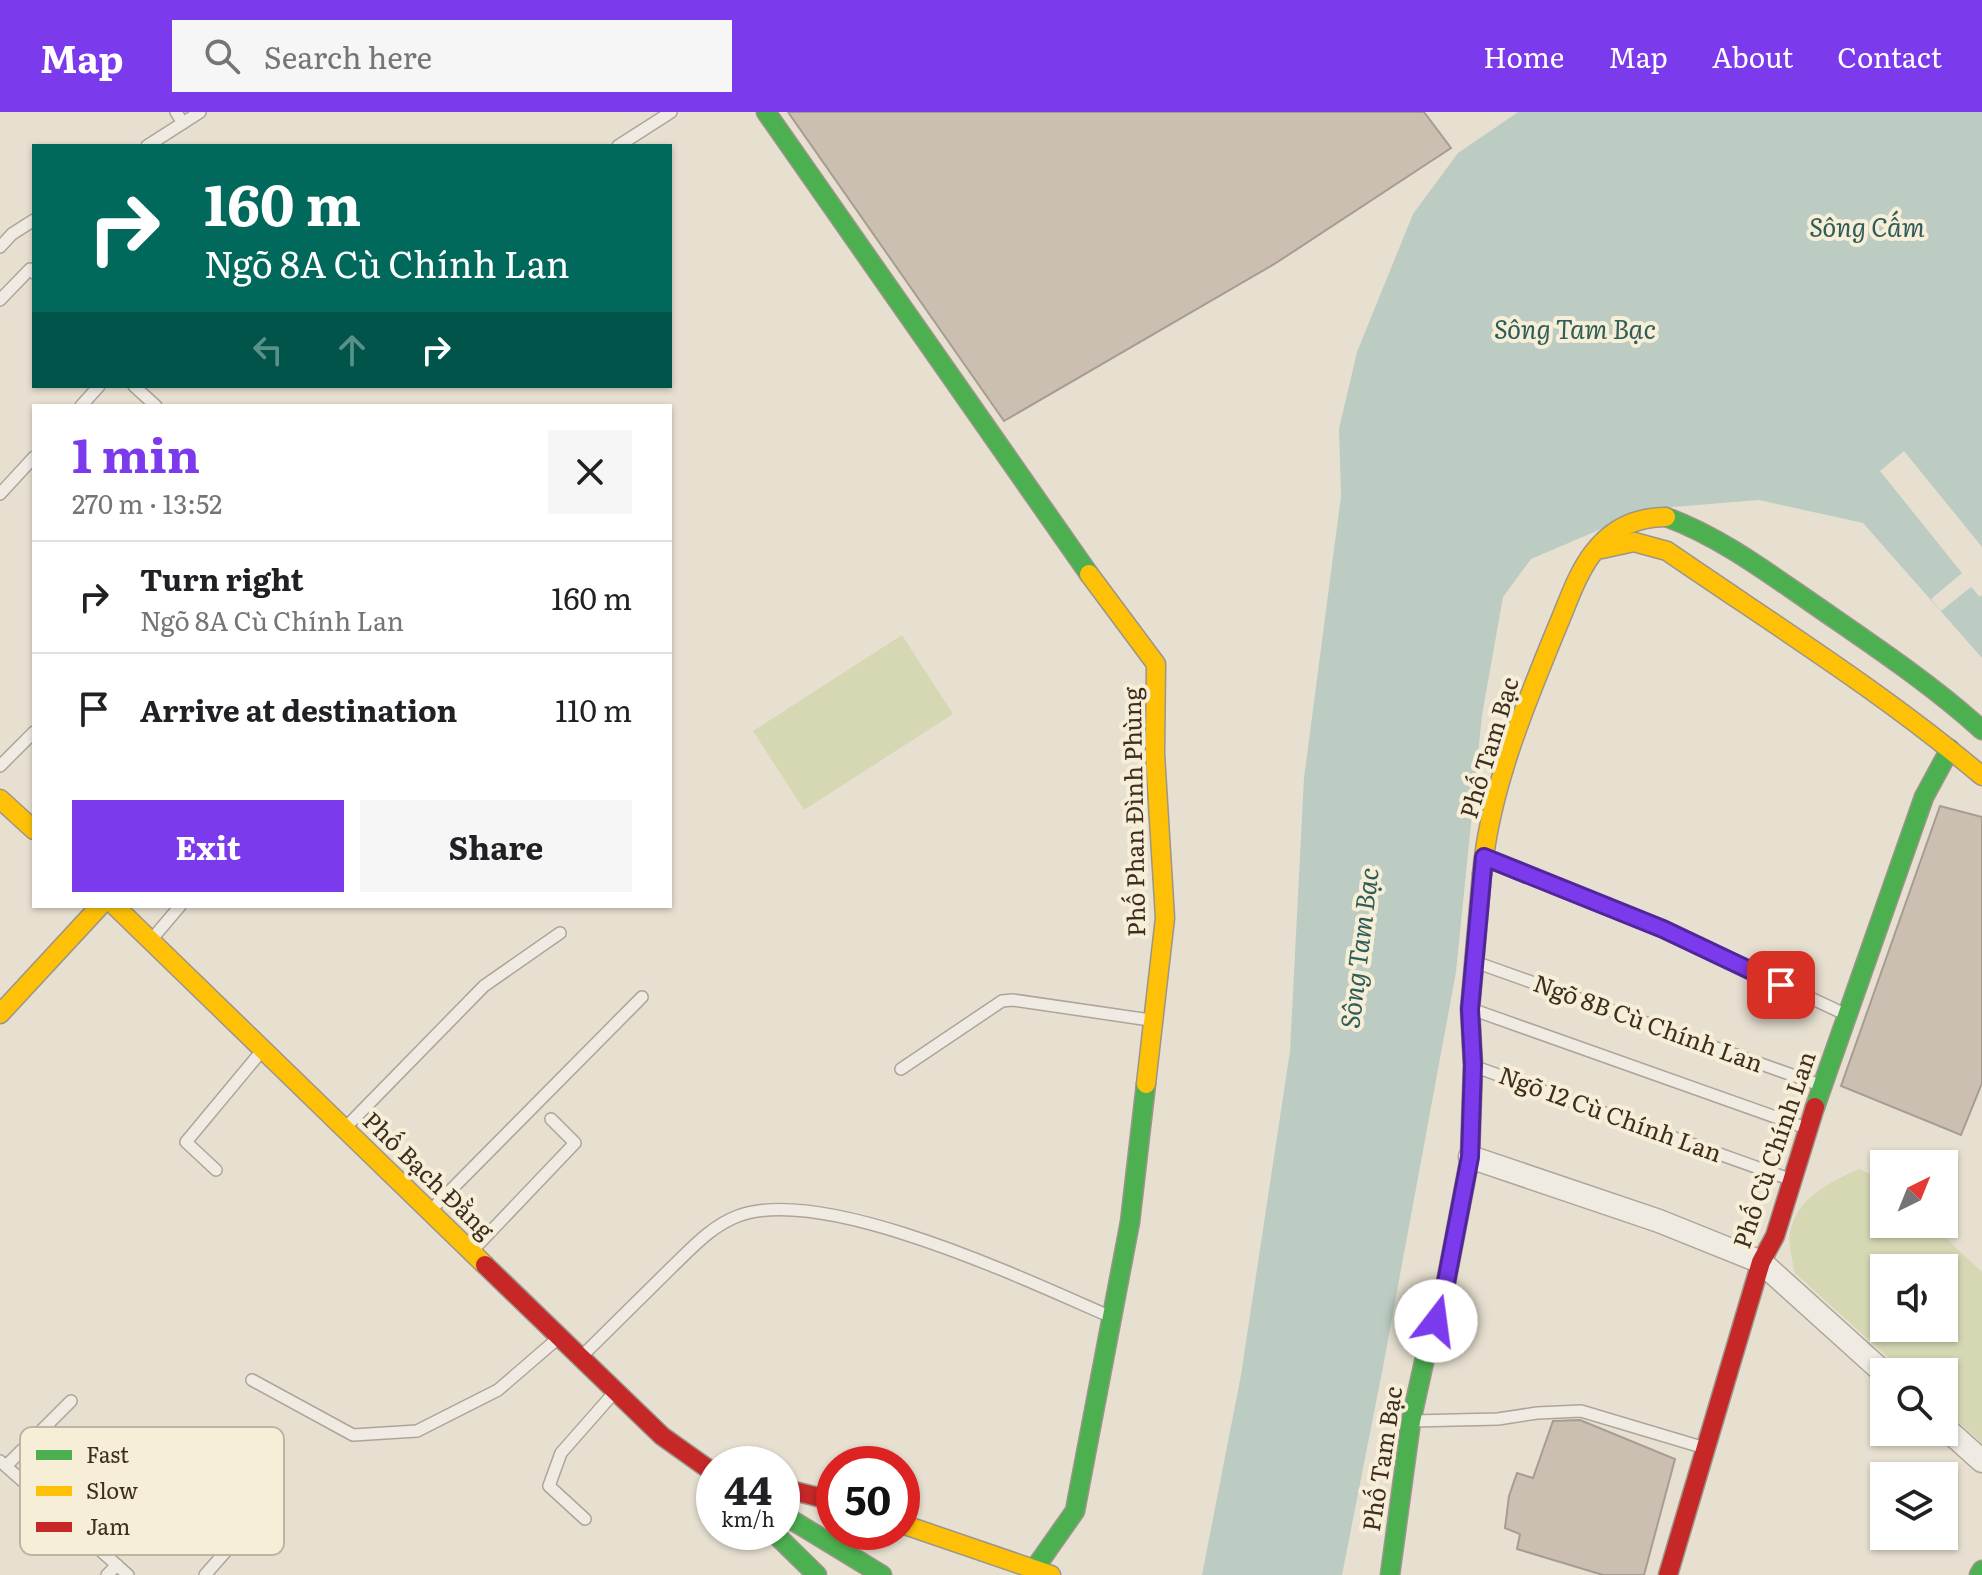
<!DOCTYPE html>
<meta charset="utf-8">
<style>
body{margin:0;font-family:Literata,serif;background:#f6f6f6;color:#202124;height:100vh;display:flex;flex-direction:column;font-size:30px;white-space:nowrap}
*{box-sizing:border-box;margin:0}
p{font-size:26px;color:#757577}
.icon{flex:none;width:44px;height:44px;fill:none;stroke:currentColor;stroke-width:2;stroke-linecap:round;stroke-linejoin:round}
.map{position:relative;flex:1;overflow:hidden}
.side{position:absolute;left:32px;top:292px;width:640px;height:504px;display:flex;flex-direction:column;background:#fff;border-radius:0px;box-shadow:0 2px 6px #0004}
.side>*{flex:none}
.hud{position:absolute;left:32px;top:32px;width:640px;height:244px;border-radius:0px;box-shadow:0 2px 6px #0004;background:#00695c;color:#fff;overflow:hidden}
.needle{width:52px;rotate:43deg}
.tools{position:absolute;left:1870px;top:1038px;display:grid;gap:16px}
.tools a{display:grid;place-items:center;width:88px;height:88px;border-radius:0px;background:#fff;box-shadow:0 2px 6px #0004;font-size:40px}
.speed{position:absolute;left:696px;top:1334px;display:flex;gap:16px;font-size:40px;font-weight:700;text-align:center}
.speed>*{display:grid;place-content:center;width:104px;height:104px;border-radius:50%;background:#fff;box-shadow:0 2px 6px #0004;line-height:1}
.speed small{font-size:20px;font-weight:400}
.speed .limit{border:12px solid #d22;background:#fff;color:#111}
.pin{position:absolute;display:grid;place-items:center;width:68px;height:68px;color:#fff;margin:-34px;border-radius:16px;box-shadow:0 4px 12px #0006}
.me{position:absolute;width:88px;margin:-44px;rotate:15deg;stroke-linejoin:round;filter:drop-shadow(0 0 6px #0008)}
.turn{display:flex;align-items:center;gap:28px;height:168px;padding:0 40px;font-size:36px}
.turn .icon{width:104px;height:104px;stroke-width:2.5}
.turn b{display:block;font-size:56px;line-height:68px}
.lanes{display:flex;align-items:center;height:76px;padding:0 40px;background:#0003;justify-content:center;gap:40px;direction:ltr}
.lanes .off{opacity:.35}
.round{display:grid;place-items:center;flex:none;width:84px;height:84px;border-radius:0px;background:#f6f6f6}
.overview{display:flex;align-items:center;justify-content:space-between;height:136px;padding:0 40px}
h1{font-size:48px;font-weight:700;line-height:60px;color:#7c3aed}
.action{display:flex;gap:16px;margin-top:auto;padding:16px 40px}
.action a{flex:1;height:92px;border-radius:0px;background:#7c3aed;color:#fff;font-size:32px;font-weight:700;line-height:92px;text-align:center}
.action a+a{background:#f6f6f6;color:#202124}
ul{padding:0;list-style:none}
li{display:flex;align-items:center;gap:24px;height:112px;padding:0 40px;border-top:2px solid #e0e0e0}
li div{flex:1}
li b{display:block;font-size:30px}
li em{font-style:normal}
header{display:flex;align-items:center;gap:48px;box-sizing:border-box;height:112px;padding:0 40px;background:#7c3aed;color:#fff}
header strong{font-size:38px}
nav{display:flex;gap:44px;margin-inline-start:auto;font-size:28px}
.search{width:560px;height:72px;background:#f6f6f6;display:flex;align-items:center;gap:20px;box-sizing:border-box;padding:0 28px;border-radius:0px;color:#757577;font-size:30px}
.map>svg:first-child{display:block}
</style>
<header>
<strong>Map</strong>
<div class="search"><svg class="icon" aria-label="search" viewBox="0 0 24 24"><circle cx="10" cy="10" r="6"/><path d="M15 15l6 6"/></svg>Search here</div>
<nav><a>Home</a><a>Map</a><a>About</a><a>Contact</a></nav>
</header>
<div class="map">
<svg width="1982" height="1463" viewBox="0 0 1982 1463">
<rect width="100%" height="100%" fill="#e7e0d1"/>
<g fill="#d6d7b3" fill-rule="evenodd">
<path d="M902 523 953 602 804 698 753 619Z"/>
<path d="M1859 1057 1884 1068V1112H1931L1982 1160V1331L1944 1297V1260H1904L1794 1160C1793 1148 1788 1133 1790 1121 1797 1085 1829 1071 1859 1057ZM1884 1156H1944V1216H1884Z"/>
</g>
<path fill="#bcccc2" d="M1518 0H1982V546L1863 411 1759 388 1648 397 1531 447 1503 485 1482 603 1456 860 1383 1255 1342 1463H1202L1241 1263 1290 939 1304 666 1341 384 1339 317 1357 240 1413 102 1458 41Z"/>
<path fill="#e7e0d1" d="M1904 339 1982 435V483L1980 485 1971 475 1941 499 1931 487 1962 461 1880 359Z"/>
<g fill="#cbbfb2" stroke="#a89c90" stroke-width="2">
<path d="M788 0H1424L1451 36 1276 151 1004 309Z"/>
<path d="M1940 694 1982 705V971L1961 1023 1841 974Z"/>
<path d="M1580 1308 1675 1347 1644 1463H1603L1517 1437 1520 1422 1505 1416 1509 1384 1517 1361 1533 1366 1553 1309Z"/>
</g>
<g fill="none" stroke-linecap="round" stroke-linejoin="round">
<defs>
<g id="lane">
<path d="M176 0 183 11"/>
<path d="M147 34 200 0"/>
<path d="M618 34 671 0"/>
<path d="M0 135 12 122 34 108"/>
<path d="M0 188 30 157 34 161"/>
<path d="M134 274 156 294"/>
<path d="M81 294 99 274"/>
<path d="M0 382 34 345"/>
<path d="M0 654 34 620"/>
<path d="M1485 746 1663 817 1847 903"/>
<path d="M152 827 180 794"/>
<path d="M1478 851 1820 973"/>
<path d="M1474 898 1809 1017"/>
<path d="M1473 954 1792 1068"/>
<path d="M901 957 1002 889 1013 888 1150 908"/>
<path d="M348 1013 484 874 560 821"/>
<path d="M216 1058 186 1030 260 941"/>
<path d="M433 1096 642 885"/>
<path d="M474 1137 575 1031 551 1007"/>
<path d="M584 1242C613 1213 642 1185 671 1156 691 1137 711 1114 738 1104 824 1072 1026 1168 1109 1204"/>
<path d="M252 1268 353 1323 417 1319 498 1278 556 1228"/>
<path d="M1412 1309 1498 1307 1537 1301 1581 1299 1705 1336"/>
<path d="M0 1349 128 1463"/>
<path d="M6 1354 71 1289"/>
<path d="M585 1407 549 1374 561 1341 612 1283"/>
<path d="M83 1423 179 1327"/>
<path d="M107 1463 117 1453"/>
<path d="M205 1463 264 1396"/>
</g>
<g id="street">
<path d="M1470 1045 1659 1109 1761 1150 1884 1261"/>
<path d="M1944 1315 1982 1349"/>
</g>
<g id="fast">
<path d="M766 0 1089 462"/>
<path d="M1666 405C1718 424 1764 458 1809 489 1868 530 1929 570 1982 618"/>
<path d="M1815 995 1924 685 1950 637"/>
<path d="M782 1402 882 1463"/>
<path d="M773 1420 817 1463"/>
<path d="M1035 1456 1075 1399 1130 1110 1146 972"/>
<path d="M1390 1463 1411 1309 1428 1232 1443 1186 1470 1045 1473 953 1470 897 1482 762"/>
<path d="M1979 1463 1982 1458"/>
</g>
<g id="slow">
<path d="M1602 437 1634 430 1667 439C1773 512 1884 581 1982 664"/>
<path d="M1089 462 1156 552 1155 642 1165 806 1146 972"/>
<path d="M0 687 34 718"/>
<path d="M1482 762C1490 677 1524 596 1556 518 1567 493 1576 463 1593 441 1611 417 1636 405 1666 405"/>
<path d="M115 794 485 1153"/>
<path d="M0 902 100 794"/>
<path d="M902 1412 1051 1463"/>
</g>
<g id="jam">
<path d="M485 1153 662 1324 714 1361"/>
<path d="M782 1376 834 1389"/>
<path d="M1668 1463 1761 1150 1775 1124 1815 995"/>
</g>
</defs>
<use href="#lane" stroke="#ada599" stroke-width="14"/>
<use href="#street" stroke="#ada599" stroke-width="25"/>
<use href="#fast" stroke="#9c958a" stroke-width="21"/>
<use href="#slow" stroke="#9c958a" stroke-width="21"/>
<use href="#jam" stroke="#9c958a" stroke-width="21"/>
<use href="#lane" stroke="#efebe3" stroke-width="11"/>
<use href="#street" stroke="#efebe3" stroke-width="22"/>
<use href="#fast" stroke="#4caf50" stroke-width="18"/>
<use href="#slow" stroke="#ffc107" stroke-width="18"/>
<use href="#jam" stroke="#c62828" stroke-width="18"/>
</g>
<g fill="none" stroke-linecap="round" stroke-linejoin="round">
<defs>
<path id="route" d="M1436 1209 1443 1186 1470 1045 1473 953 1470 897 1484 745 1663 817 1781 873"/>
</defs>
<use href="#route" stroke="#51269a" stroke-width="20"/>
<use href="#route" stroke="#7c3aed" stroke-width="14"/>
</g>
<g text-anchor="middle" stroke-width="8" stroke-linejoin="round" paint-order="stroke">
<g font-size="24" fill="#3d2e20" stroke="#f7eed8">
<text transform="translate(1490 636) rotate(-73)" y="8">Phố Tam Bạc</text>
<text transform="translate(1135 700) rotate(-91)" y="8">Phố Phan Đình Phùng</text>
<text transform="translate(1648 912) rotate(20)" y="8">Ngõ 8B Cù Chính Lan</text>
<text transform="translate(1610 1003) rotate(20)" y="8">Ngõ 12 Cù Chính Lan</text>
<text transform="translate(1775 1038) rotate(-71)" y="8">Phố Cù Chính Lan</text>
<text transform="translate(428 1064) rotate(44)" y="8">Phố Bạch Đằng</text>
<text transform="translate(1383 1347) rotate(-81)" y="8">Phố Tam Bạc</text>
</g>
<g font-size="26" font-style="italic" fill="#2f5d5a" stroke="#f7eed8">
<text x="1867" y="125">Sông Cấm</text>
<text x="1575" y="227">Sông Tam Bạc</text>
<text transform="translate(1360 836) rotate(-83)" y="9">Sông Tam Bạc</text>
</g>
</g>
<rect x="20" y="1315" width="264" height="128" rx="12" fill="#f7eed8" stroke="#bfb4a1" stroke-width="2"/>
<rect x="36" y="1338" width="36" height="10" fill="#4caf50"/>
<rect x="36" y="1374" width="36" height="10" fill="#ffc107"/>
<rect x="36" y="1410" width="36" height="10" fill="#c62828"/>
<g font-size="22" fill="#3d2e20">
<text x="86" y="1351">Fast</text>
<text x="86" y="1387">Slow</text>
<text x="86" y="1423">Jam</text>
</g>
</svg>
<div class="tools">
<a><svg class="needle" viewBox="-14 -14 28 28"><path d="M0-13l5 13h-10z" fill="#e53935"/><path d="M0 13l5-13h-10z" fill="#757577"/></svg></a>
<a><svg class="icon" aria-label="sound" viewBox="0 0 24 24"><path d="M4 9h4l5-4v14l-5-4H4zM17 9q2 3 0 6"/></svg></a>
<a><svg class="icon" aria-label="search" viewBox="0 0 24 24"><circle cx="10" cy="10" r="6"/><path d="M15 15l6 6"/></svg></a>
<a><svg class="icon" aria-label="layers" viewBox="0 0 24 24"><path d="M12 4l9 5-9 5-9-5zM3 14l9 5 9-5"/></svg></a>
</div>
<div class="speed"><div>44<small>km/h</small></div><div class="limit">50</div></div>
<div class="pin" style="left:1781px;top:873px;background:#d93025"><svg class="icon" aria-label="arrive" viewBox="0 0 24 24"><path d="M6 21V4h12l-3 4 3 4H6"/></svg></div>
<svg class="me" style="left:1436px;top:1209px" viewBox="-20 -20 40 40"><circle r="19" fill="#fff"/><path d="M0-13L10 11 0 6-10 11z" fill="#7c3aed"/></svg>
<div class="hud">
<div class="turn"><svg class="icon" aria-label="right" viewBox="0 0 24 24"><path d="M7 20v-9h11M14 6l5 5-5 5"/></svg><div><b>160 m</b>Ngõ 8A Cù Chính Lan</div></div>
<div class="lanes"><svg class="icon off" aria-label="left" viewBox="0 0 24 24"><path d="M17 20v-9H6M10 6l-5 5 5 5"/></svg><svg class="icon off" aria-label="ahead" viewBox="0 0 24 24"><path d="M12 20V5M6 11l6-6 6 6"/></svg><svg class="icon" aria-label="right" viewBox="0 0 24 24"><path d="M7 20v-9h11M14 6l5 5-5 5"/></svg></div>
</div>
<section class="side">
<div class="overview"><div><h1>1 min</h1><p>270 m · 13:52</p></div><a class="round"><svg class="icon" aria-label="close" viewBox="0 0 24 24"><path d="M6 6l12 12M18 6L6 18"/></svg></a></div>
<ul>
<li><svg class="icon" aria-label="right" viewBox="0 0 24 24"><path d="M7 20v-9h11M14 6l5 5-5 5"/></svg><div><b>Turn right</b><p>Ngõ 8A Cù Chính Lan</p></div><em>160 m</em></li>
<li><svg class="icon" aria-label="arrive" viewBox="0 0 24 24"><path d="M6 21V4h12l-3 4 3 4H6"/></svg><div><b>Arrive at destination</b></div><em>110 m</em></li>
</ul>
<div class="action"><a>Exit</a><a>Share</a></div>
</section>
</div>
